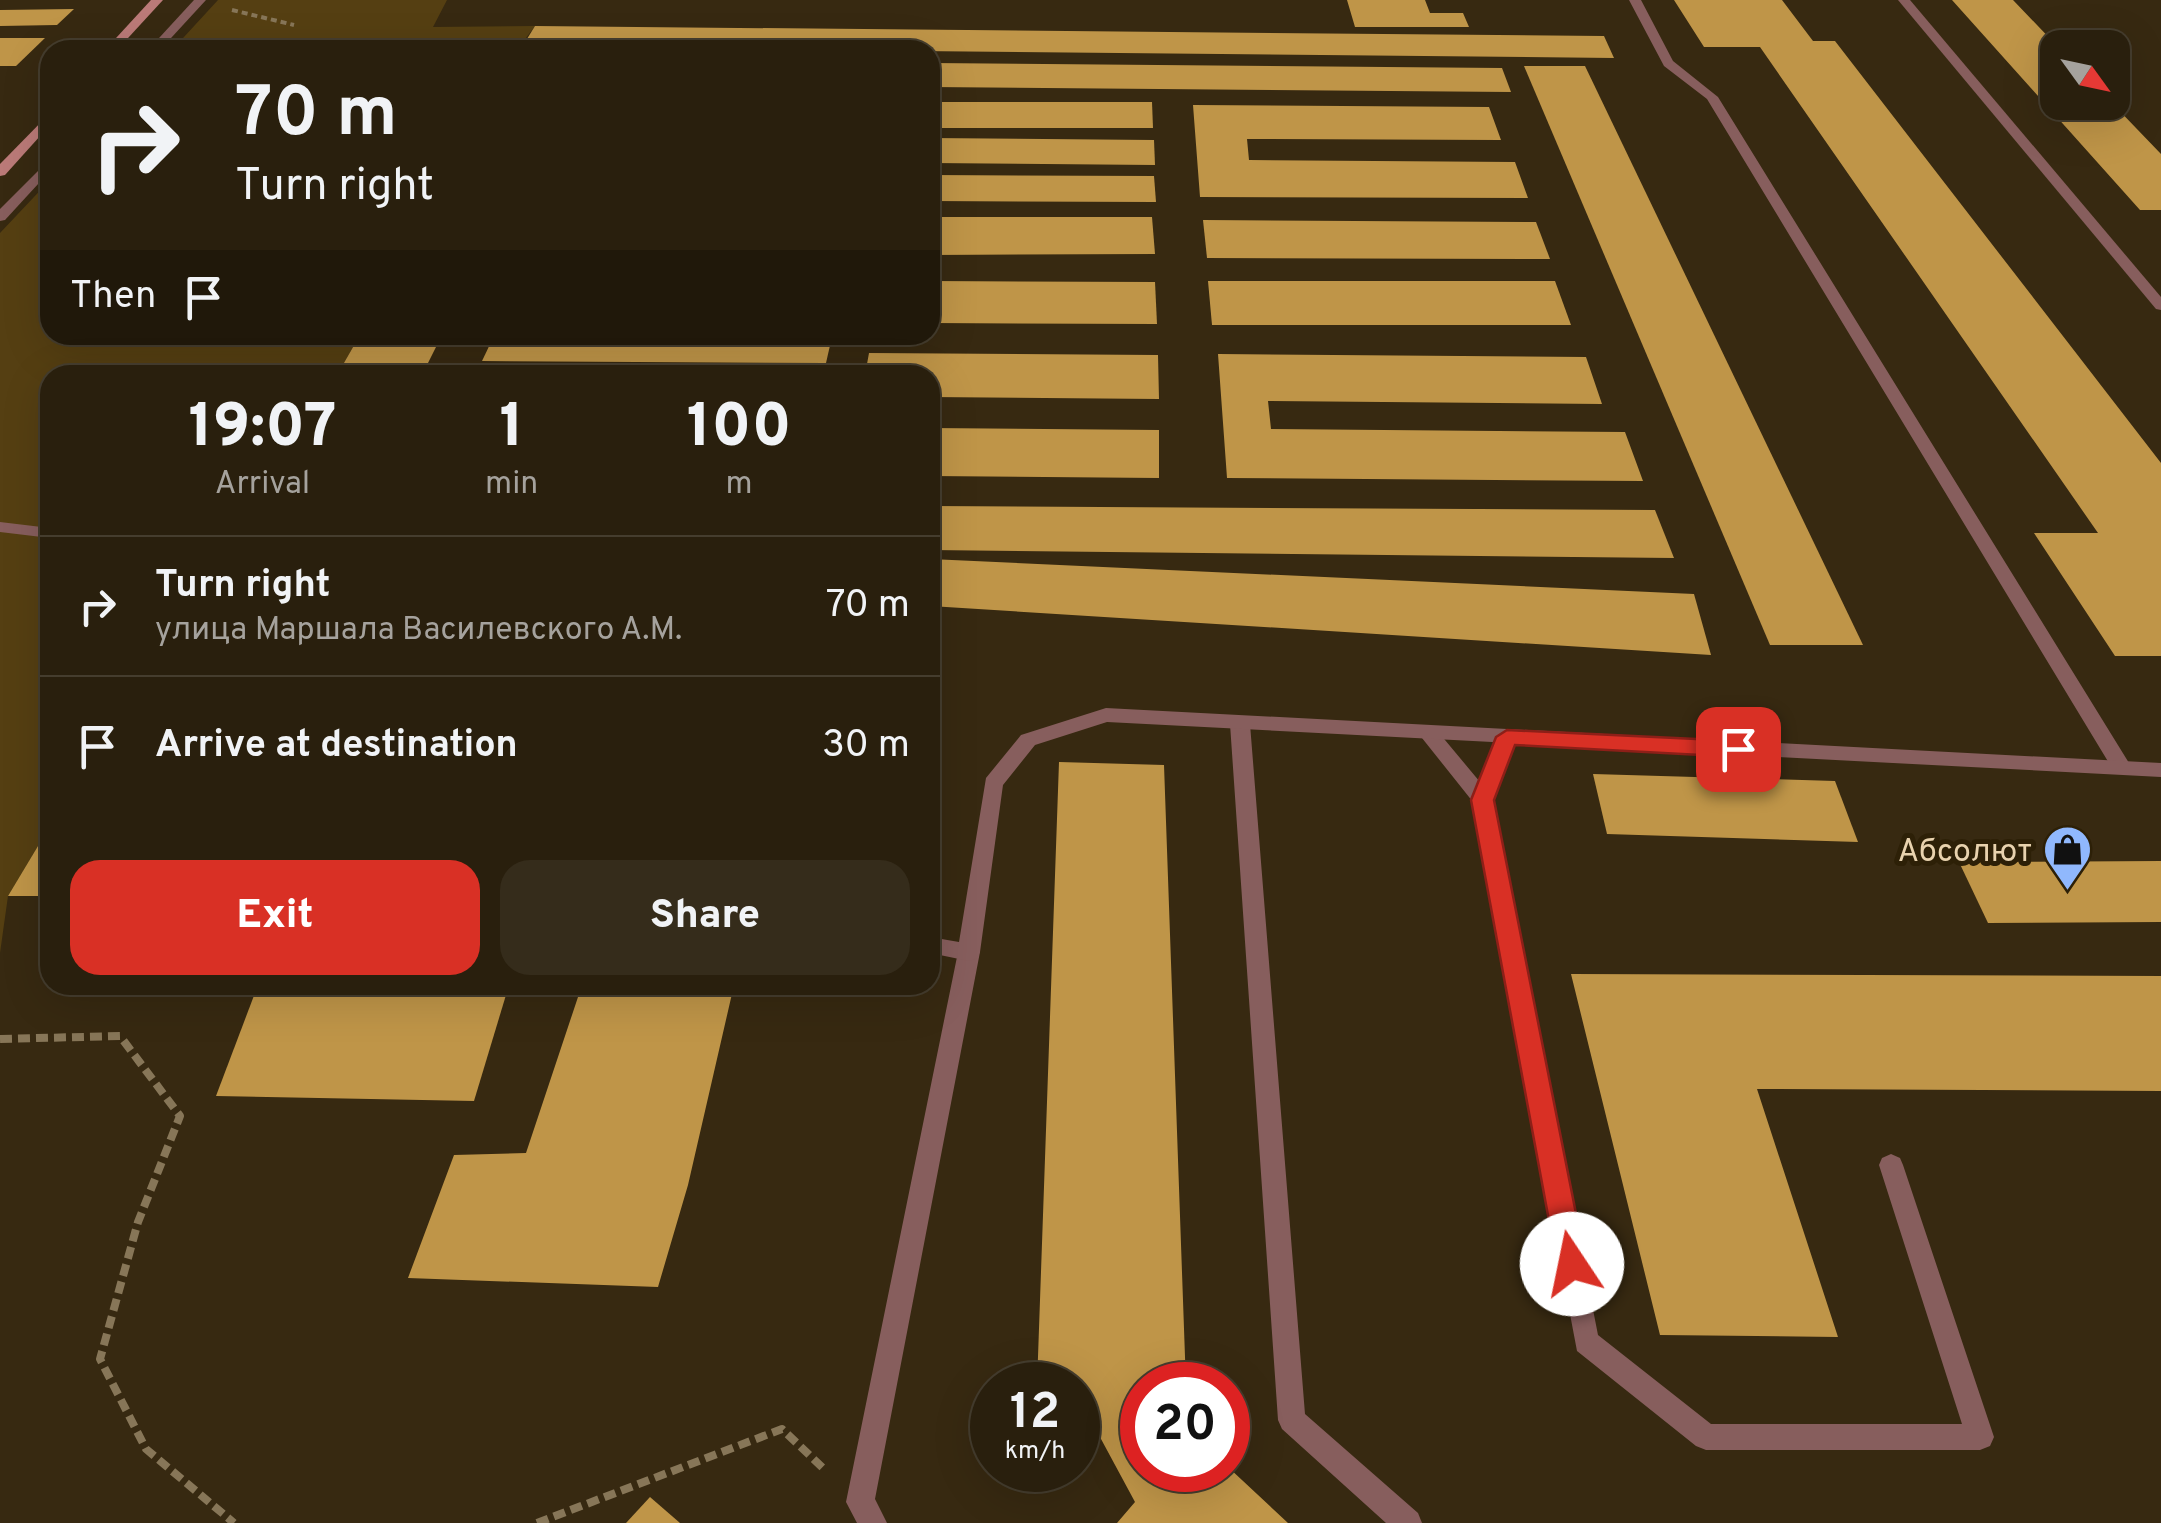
<!DOCTYPE html>
<meta charset="utf-8">
<style>
body{margin:0;font-family:Overpass,sans-serif;background:#352c1b;color:#f1f3f6;height:100vh;display:flex;flex-direction:column;font-size:38px;white-space:nowrap}
*{box-sizing:border-box;margin:0}
p{font-size:32px;color:#a5a29d}
.icon{flex:none;width:55px;height:55px;fill:none;stroke:currentColor;stroke-width:2;stroke-linecap:round;stroke-linejoin:round}
.map{position:relative;flex:1;overflow:hidden}
.sheet{position:absolute;left:40px;top:365px;width:900px;height:630px;display:flex;flex-direction:column;background:#291f0d;border-radius:30px;box-shadow:0 10px 40px #0002,0 0 0 2px #453d2e}
.sheet>*{flex:none}
.top-card{position:absolute;left:40px;top:40px;width:900px;height:305px;border-radius:30px;box-shadow:0 10px 40px #0002,0 0 0 2px #453d2e;background:#291f0d;color:#f1f3f6;overflow:hidden}
.needle{width:65px;rotate:123deg}
.fabs{position:absolute;left:2040px;top:30px;display:grid;gap:20px}
.fabs a{display:grid;place-items:center;width:90px;height:90px;border-radius:20px;background:#291f0d;box-shadow:0 10px 40px #0002,0 0 0 2px #453d2e;font-size:50px}
.speed{position:absolute;left:970px;top:1362px;display:flex;gap:20px;font-size:50px;font-weight:700;text-align:center}
.speed>*{display:grid;place-content:center;width:130px;height:130px;border-radius:50%;background:#291f0d;box-shadow:0 10px 40px #0002,0 0 0 2px #453d2e;line-height:1}
.speed small{font-size:25px;font-weight:400}
.speed .limit{border:15px solid #d22;background:#fff;color:#111}
.pin{position:absolute;display:grid;place-items:center;width:85px;height:85px;color:#fff;margin:-42px;border-radius:20px;box-shadow:0 5px 15px #0006}
.me{position:absolute;width:110px;margin:-55px;rotate:349deg;stroke-linejoin:round;filter:drop-shadow(0 0 8px #0008)}
.turn{display:flex;align-items:center;gap:35px;height:210px;padding:0 30px;font-size:45px}
.turn .icon{width:130px;height:130px;stroke-width:2.5}
.turn b{display:block;font-size:70px;line-height:85px}
.then{display:flex;align-items:center;height:95px;padding:0 30px;background:#0003;gap:20px;font-size:38px}
.eta{display:flex;justify-content:space-evenly;align-items:center;height:170px;text-align:center}
.eta b{font-size:60px;font-weight:800;line-height:70px}
.primary-button{display:flex;gap:20px;margin-top:auto;padding:20px 30px}
.primary-button a{flex:1;height:115px;border-radius:30px;background:#d93025;color:#fff;font-size:40px;font-weight:800;line-height:115px;text-align:center}
.primary-button a+a{background:#352c1b;color:#f1f3f6}
ul{padding:0;list-style:none}
li{display:flex;align-items:center;gap:30px;height:140px;padding:0 30px;border-top:2px solid #453d2e}
li div{flex:1}
li b{display:block;font-size:38px}
li em{font-style:normal}
.map>svg:first-child{display:block}
</style>
<div class="map">
<svg width="2161" height="1523" viewBox="0 0 2161 1523">
<rect width="100%" height="100%" fill="#372911"/>
<g fill="#553f12">
<path d="M218 0H447L433 27 535 26 517 50H172Z"/>
<path d="M50 180V335H360L337 375H50V826L8 896 0 953V233Z"/>
</g>
<g fill="#bf9548">
<path d="M1347 0H1425L1430 13H1463L1469 27H1355Z"/>
<path d="M1674 0H1782L1813 41H1835L2161 463V656H2115L2034 533H2098L1760 47H1704Z"/>
<path d="M1952 0H2013L2058 47V102H2111L2161 154V210H2140Z"/>
<path d="M74 9 57 25 0 26V10Z"/>
<path d="M535 26 1604 36 1614 58 522 47Z"/>
<path d="M0 38H45L16 66H0Z"/>
<path d="M930 63 1502 68 1511 92 930 87Z"/>
<path d="M1524 66H1585L1863 645H1770Z"/>
<path d="M930 102H1152L1153 128H930Z"/>
<path d="M1193 105 1489 107 1501 140 1247 139 1249 160 1515 162 1528 198 1200 197Z"/>
<path d="M930 138 1154 140 1155 165 930 163Z"/>
<path d="M930 175 1154 176 1156 202 930 201Z"/>
<path d="M930 217H1152L1155 254 930 255Z"/>
<path d="M1203 220 1536 222 1550 259 1207 258Z"/>
<path d="M930 281 1155 282 1157 324 930 323Z"/>
<path d="M1208 281H1555L1571 325H1212Z"/>
<path d="M360 335H442L422 375H337Z"/>
<path d="M493 338 831 341 826 363 482 361Z"/>
<path d="M869 353 1158 355 1159 399 930 397V375H865Z"/>
<path d="M1218 354 1586 357 1602 404 1268 401 1271 429 1625 432 1643 481 1227 478Z"/>
<path d="M930 428 1159 430V478L930 476Z"/>
<path d="M930 506 1655 510 1674 558 930 550Z"/>
<path d="M930 559 1694 594 1711 655 930 606Z"/>
<path d="M1059 762 1164 765 1186 1385H1142V1470L1228 1467 1288 1523H1117L1135 1502 1094 1426 1078 1424V1385H1037Z"/>
<path d="M1593 774 1835 781 1858 842 1607 834Z"/>
<path d="M50 826V896H8Z"/>
<path d="M2161 861V922L1988 923 1959 862Z"/>
<path d="M1571 974 2161 976V1091L1757 1089 1838 1337 1660 1335Z"/>
<path d="M258 985H509L474 1101 216 1096Z"/>
<path d="M582 985H734L688 1185 658 1287 408 1278 454 1155 526 1153Z"/>
<path d="M650 1497 680 1523H626Z"/>
</g>
<g fill="none" stroke-linecap="round" stroke-linejoin="round">
<path stroke="#877658" stroke-width="4" stroke-dasharray="6 4" stroke-linecap="butt" d="M232 10 294 25"/>
<g stroke="#877658" stroke-width="8" stroke-dasharray="12 6" stroke-linecap="butt">
<path d="M0 1039 120 1036 180 1116 138 1222 100 1359 146 1449 234 1523"/>
<path d="M537 1523 782 1429 823 1468"/>
</g>
<g fill="#875e5d" fill-rule="evenodd">
<path d="M194 0H206L160 50H148Z"/>
<path d="M1629 0H1641L1673 61 1718 97 2129 763 2132 768 2129 773H2115L1707 99 1664 66Z"/>
<path d="M50 159V171L5 220 0 221V209Z"/>
<path d="M1240 717 1250 724 1305 1414 1418 1513 1422 1523H1386L1282 1429 1278 1420 1230 724Z"/>
<path d="M1428 726 1435 728 1480 782 1500 732H1514L1517 737 1493 800 1598 1335 1711 1424H1962L1879 1165 1882 1158 1891 1154 1900 1158 1903 1165 1994 1437 1990 1446 1980 1450H1706L1696 1446 1577 1351 1473 802 1418 733Z"/>
<path d="M969 943 977 946 980 952 875 1499 887 1523H857L846 1502 958 952 961 946Z"/>
</g>
<g fill="#875e5d" fill-rule="evenodd">
<path d="M1898 0H1910L2161 297V310L2156 309Z"/>
<path d="M0 522 50 528V538L0 532Z"/>
<path d="M1106 708 2161 763V777L1107 722 1035 745 1003 785 980 952 977 958 969 961 930 953V937L959 942 986 778 1021 735Z"/>
</g>
<g fill="#bb7a78" fill-rule="evenodd">
<path d="M151 0H163L117 50H105Z"/>
<path d="M50 113V125L5 175 0 176V164Z"/>
</g>
</g>
<path fill="#d93025" stroke="#8d1f18" stroke-width="2.5" d="M1507 730 1738 741 1749 749 1738 757 1515 745 1494 800 1586 1264 1582 1274 1572 1277 1561 1274 1557 1264 1471 800 1496 737Z"/>
<defs>
<symbol id="shop-pin" viewBox="-11 -11 22 30"><path d="M0 17L-7.5 6A9.5 9.5 0 1 1 7.5 6Z" fill="#90b8fd" stroke="#2d2007"/><path d="M-5-2.5h2.3a2.7 3.5 0 0 1 5.4 0H5L5.5 6h-11ZM-1.5-2.5h3a1.5 2.3 0 0 0-3 0Z" fill="#111"/></symbol>
</defs>
<g fill-rule="evenodd">
<use href="#shop-pin" x="2040" y="822" width="55" height="75"/>
</g>
<g text-anchor="middle" stroke-width="10" stroke-linejoin="round" paint-order="stroke">
<g font-size="32" fill="#e8d2ae" stroke="#2d2007" text-anchor="end">
<text x="2032" y="861">Абсолют</text>
</g>
</g>
</svg>
<div class="fabs">
<a><svg class="needle" viewBox="-14 -14 28 28"><path d="M0-13l5 13h-10z" fill="#e53935"/><path d="M0 13l5-13h-10z" fill="#a5a29d"/></svg></a>
</div>
<div class="speed"><div>12<small>km/h</small></div><div class="limit">20</div></div>
<div class="pin" style="left:1738px;top:749px;background:#d93025"><svg class="icon" aria-label="arrive" viewBox="0 0 24 24"><path d="M6 21V4h12l-3 4 3 4H6"/></svg></div>
<svg class="me" style="left:1572px;top:1264px" viewBox="-20 -20 40 40"><circle r="19" fill="#fff"/><path d="M0-13L10 11 0 6-10 11z" fill="#d93025"/></svg>
<div class="top-card">
<div class="turn"><svg class="icon" aria-label="right" viewBox="0 0 24 24"><path d="M7 20v-9h11M14 6l5 5-5 5"/></svg><div><b>70 m</b>Turn right</div></div>
<div class="then">Then<svg class="icon" aria-label="arrive" viewBox="0 0 24 24"><path d="M6 21V4h12l-3 4 3 4H6"/></svg></div>
</div>
<section class="sheet">
<div class="eta">
<div><b>19:07</b><p>Arrival</p></div>
<div><b>1</b><p>min</p></div>
<div><b>100</b><p>m</p></div>
</div>
<ul>
<li><svg class="icon" aria-label="right" viewBox="0 0 24 24"><path d="M7 20v-9h11M14 6l5 5-5 5"/></svg><div><b>Turn right</b><p>улица Маршала Василевского А.М.</p></div><em>70 m</em></li>
<li><svg class="icon" aria-label="arrive" viewBox="0 0 24 24"><path d="M6 21V4h12l-3 4 3 4H6"/></svg><div><b>Arrive at destination</b></div><em>30 m</em></li>
</ul>
<div class="primary-button"><a>Exit</a><a>Share</a></div>
</section>
</div>
